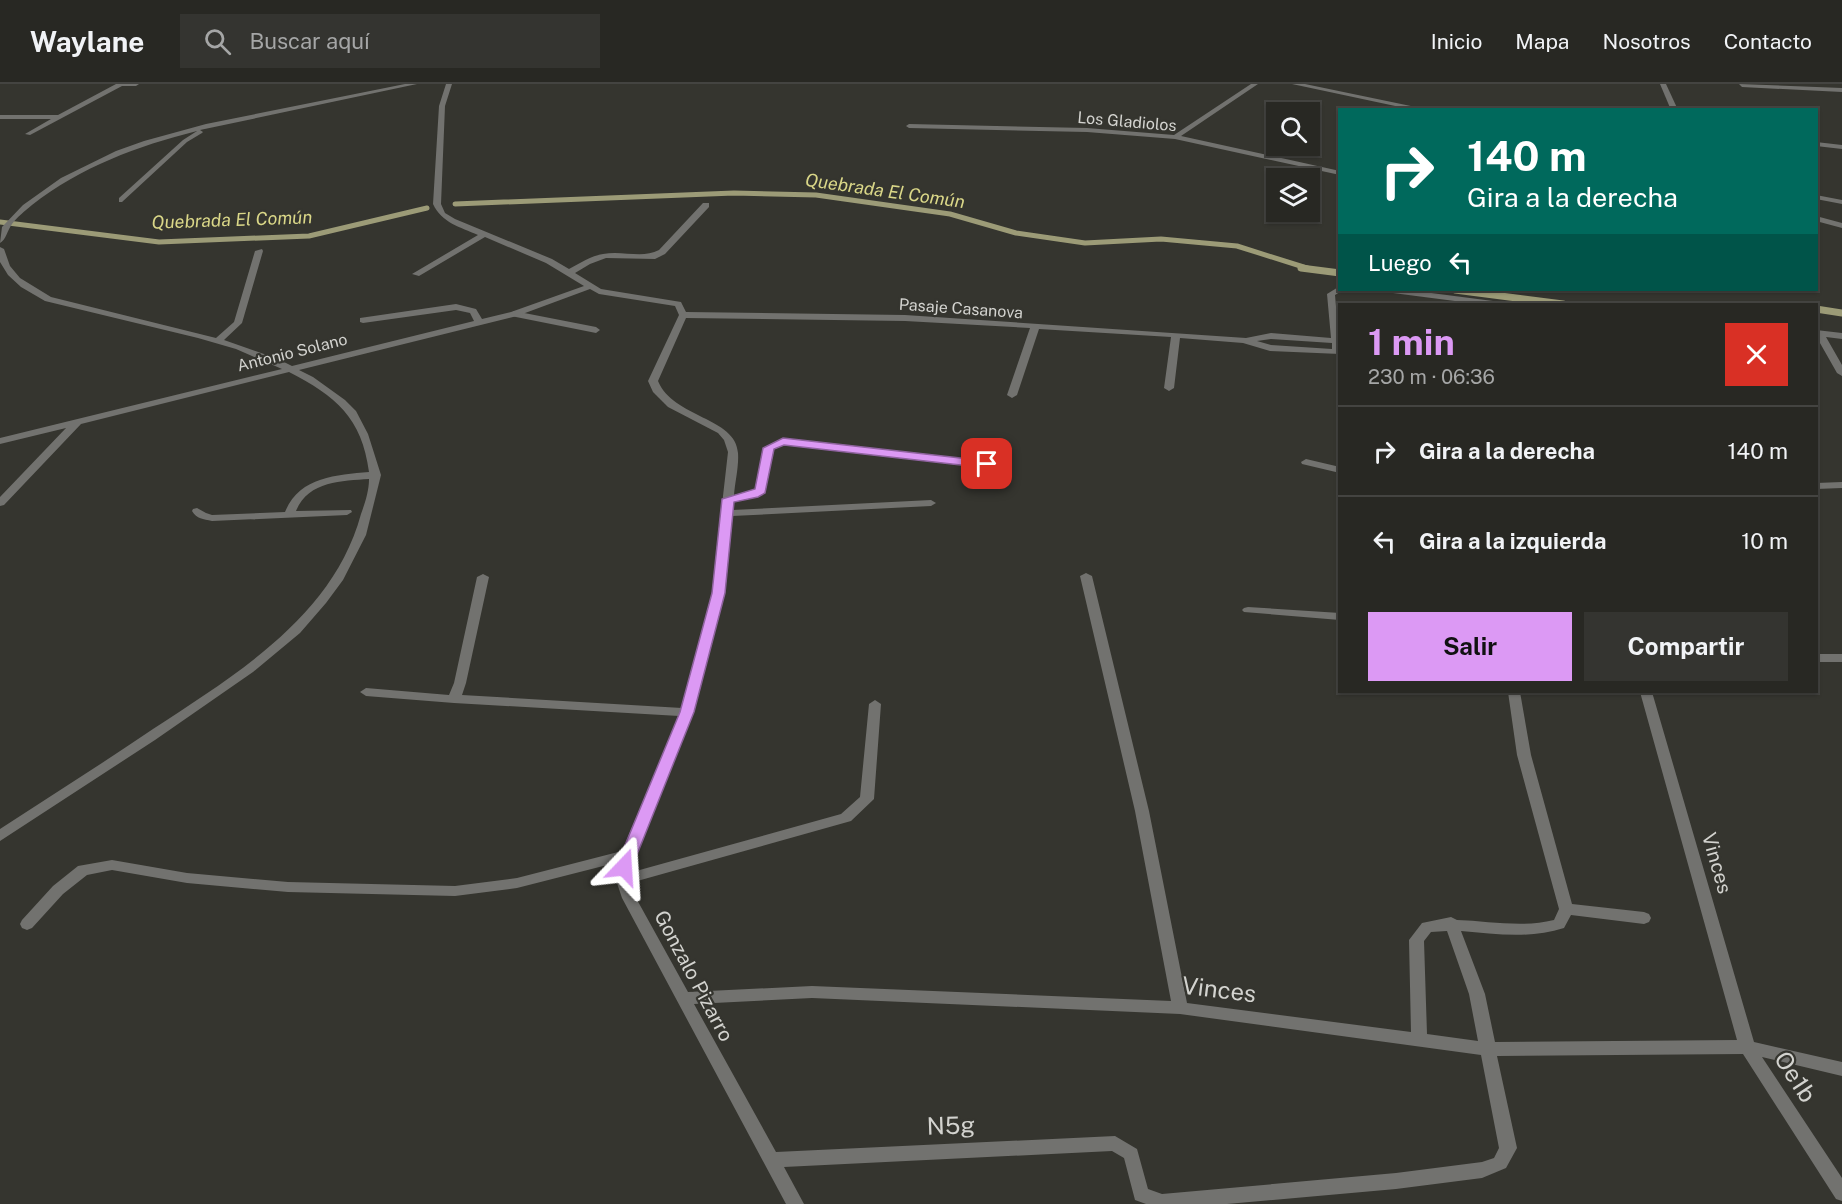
<!DOCTYPE html>
<html lang="es">
<meta charset="utf-8">
<style>
body{margin:0;font-family:"Public Sans",sans-serif;background:#343430;color:#f1f3f6;height:100vh;display:flex;flex-direction:column;font-size:22px;white-space:nowrap}
*{box-sizing:border-box;margin:0}
p{font-size:20px;color:#a5a6a6}
.icon{flex:none;width:33px;height:33px;fill:none;stroke:currentColor;stroke-width:2;stroke-linecap:round;stroke-linejoin:round}
.map{position:relative;flex:1;overflow:hidden}
.details{position:absolute;left:1338px;top:219px;width:480px;height:390px;display:flex;flex-direction:column;background:#282823;border-radius:0px;box-shadow:0 2px 4px #0004,0 0 0 2px #444441}
.details>*{flex:none}
.top-card{position:absolute;left:1338px;top:24px;width:480px;height:183px;border-radius:0px;box-shadow:0 2px 4px #0004,0 0 0 2px #444441;background:#00695c;color:#fff;overflow:hidden}
.fabs{position:absolute;left:1266px;top:18px;display:grid;gap:12px}
.fabs a{display:grid;place-items:center;width:54px;height:54px;border-radius:0px;background:#282823;box-shadow:0 2px 4px #0004,0 0 0 2px #444441;font-size:30px}
.pin{position:absolute;display:grid;place-items:center;width:51px;height:51px;color:#fff;margin:-26px;border-radius:12px;box-shadow:0 3px 9px #0006}
.me{position:absolute;width:66px;margin:-33px;rotate:20deg;stroke-linejoin:round;filter:drop-shadow(0 0 4px #0008)}
.turn{display:flex;align-items:center;gap:21px;height:126px;padding:0 30px;font-size:27px}
.turn .icon{width:78px;height:78px;stroke-width:2.5}
.turn b{display:block;font-size:42px;line-height:51px}
.then{display:flex;align-items:center;height:57px;padding:0 30px;background:#0003;gap:12px;font-size:22px}
.round{display:grid;place-items:center;flex:none;width:63px;height:63px;border-radius:0px;background:#343430}
.overview{display:flex;align-items:center;justify-content:space-between;height:102px;padding:0 30px}
h1{font-size:36px;font-weight:700;line-height:45px;color:#dc99f4}
.action{display:flex;gap:12px;margin-top:auto;padding:12px 30px}
.action a{flex:1;height:69px;border-radius:0px;background:#dc99f4;color:#111;font-size:24px;font-weight:700;line-height:69px;text-align:center}
.action a+a{background:#343430;color:#f1f3f6}
ul{padding:0;list-style:none}
li{display:flex;align-items:center;gap:18px;height:90px;padding:0 30px;border-top:2px solid #444441}
li div{flex:1}
li b{display:block;font-size:22px}
li em{font-style:normal}
header{display:flex;align-items:center;gap:36px;box-sizing:border-box;height:84px;padding:0 30px;background:#282823;border-bottom:2px solid #444441}
header strong{font-size:28px}
nav{display:flex;gap:33px;margin-inline-start:auto;font-size:21px}
.search{width:420px;height:54px;background:#343430;display:flex;align-items:center;gap:15px;box-sizing:border-box;padding:0 21px;border-radius:0px;color:#a5a6a6;font-size:22px}
.map>svg:first-child{display:block}
</style>
<header>
<strong>Waylane</strong>
<div class="search"><svg class="icon" aria-label="search" viewBox="0 0 24 24"><circle cx="10" cy="10" r="6"/><path d="M15 15l6 6"/></svg>Buscar aquí</div>
<nav><a>Inicio</a><a>Mapa</a><a>Nosotros</a><a>Contacto</a></nav>
</header>
<div class="map">
<svg width="1842" height="1120" viewBox="0 0 1842 1120">
<rect width="100%" height="100%" fill="#35352f"/>
<g fill="none" stroke-linecap="round" stroke-linejoin="round">
<g stroke="#9c9b77" stroke-width="5">
<path d="M455 120 734 109 816 111 950 130 1016 149 1085 159 1161 155 1237 162 1310 185"/>
<path d="M0 138 159 158 309 152 427 124"/>
</g>
<g stroke="#9c9b77" stroke-width="7">
<path d="M1301 184 1340 189"/>
<path d="M1455 206 1563 220"/>
<path d="M1816 225 1842 229"/>
</g>
<g fill="#72726f" fill-rule="evenodd">
<path d="M514 227 596 243 600 246 596 249 511 232 510 230Z"/>
<path d="M875 616 881 620 874 715 851 737 623 801 618 800 616 796 618 792 841 730 860 713 869 620Z"/>
</g>
<g fill="#72726f" fill-rule="evenodd">
<path d="M116 0H139L136 2H122L30 51 25 50 51 35H0V31H58Z"/>
<path d="M405 0H417L200 46 203 48 202 49 187 58 122 118H119V114L183 56 197 47C137 62 81 83 32 121 25 127 17 133 12 140 7 147 6 156 0 159L2 143 23 121 61 94 116 67 144 57 206 40Z"/>
<path d="M446 0H452L445 22 441 120 445 129 455 135 552 175 569 185C580 179 591 172 603 170 622 166 642 175 659 166L703 119H709V123L665 170 655 175 606 174 590 180 575 189 601 205 681 218 686 228 905 231 1246 254 1271 249 1331 254 1327 210 1340 202V206H1343L1335 211 1340 270 1270 267 1243 259 1180 254 1174 304 1169 307 1164 304 1171 253 1039 245 1017 311 1012 314 1007 311 1030 244 905 237 686 234 658 297C673 334 736 333 738 369 739 382 735 398 734 411L751 408 755 405 763 364 783 355 987 377 992 380 987 383 784 361 773 366 764 408 758 413 733 417 732 426 931 416 936 419 931 422 732 432 724 509 693 628 634 771 630 796 636 814 688 908 812 902 1171 917 1135 727 1080 492 1086 489 1092 492 1149 727 1187 919 1411 948 1409 856 1422 839 1451 833 1457 836C1489 837 1522 844 1554 836L1559 825 1517 671 1508 608H1520L1531 671 1572 820 1644 828 1649 830 1651 834 1649 838 1644 840 1571 831 1564 844C1530 855 1496 850 1461 847L1485 910 1495 958 1737 956 1640 608H1652L1754 958 1842 978V992L1762 973 1842 1094V1117L1836 1115 1743 970 1497 972 1517 1064 1506 1084 1482 1094 1396 1105 1227 1120H1146L1135 1116 1124 1074 1112 1067 784 1083 804 1120H786L622 814 616 796 619 778 517 804 455 812 288 808 187 799 112 786 87 791 63 810 32 844 27 846 22 844 20 840 22 836 53 802 78 782 112 776 187 789 288 798 455 802 517 794 622 767 679 632 454 619 366 612 360 608 366 604 449 611 454 599 477 493 483 490 489 493 466 599 462 611 682 624 712 509 728 368 724 356 718 349 668 323 653 308 648 297 679 231 675 222 599 210 590 205 517 232 299 286 313 293 345 316 356 327 368 350 381 391 366 451 343 496 326 519 300 549 253 588 155 656 0 757V745C51 712 103 679 153 645 236 590 333 533 361 430 365 419 369 407 369 395 342 397 308 397 296 427L351 426 352 428 347 431 212 437C203 435 197 435 192 427L193 425 197 424 206 429 212 431 285 428C299 393 336 391 369 388 362 334 336 312 289 288L81 340 4 421 0 422V413L66 344 0 360V354L282 285 236 265 198 254 45 217 21 203 8 191 0 178V163L4 165 10 182 20 194 51 213 216 254 234 238 255 167 262 165 263 167 242 239 224 256 278 275 292 282 474 237 470 229 456 226 363 239 360 238V234L456 220 476 225 482 235 511 228 584 202 546 179 485 153 419 192 412 190 478 151C460 143 442 139 433 120L439 22ZM1271 255 1332 259V265L1271 261 1257 257ZM1447 847 1469 910 1478 957 1427 950 1424 857 1431 848ZM812 914 1180 930 1481 971 1499 1064 1494 1074 1482 1078 1396 1089 1162 1110 1148 1105 1137 1065 1115 1052 776 1068 694 920Z"/>
<path d="M1251 0H1258L1181 52 1340 87V91L1175 55 1087 48 909 44 906 42 909 40 1087 44 1174 51Z"/>
<path d="M1292 0H1305L1430 26H1414Z"/>
<path d="M1660 0H1666L1678 26H1671Z"/>
<path d="M1739 0 1842 4V8L1742 3Z"/>
<path d="M1816 58 1842 61V65L1816 62Z"/>
<path d="M1816 111 1842 116V120L1816 115Z"/>
<path d="M1816 132 1842 139V144L1816 137Z"/>
<path d="M1389 206H1408L1493 217 1497 220H1478L1393 209Z"/>
<path d="M1816 246 1842 249V255L1826 253 1842 281V292L1837 289 1816 252Z"/>
<path d="M1306 375 1340 383V389L1302 380 1301 378Z"/>
<path d="M1842 398V404L1816 405V399Z"/>
<path d="M1248 523 1340 529V536L1244 528 1242 526 1244 524Z"/>
<rect x="1816" y="570" width="26" height="8"/>
</g>
</g>
<path fill="#dc99f4" stroke="#8f639f" stroke-width="1.5" d="M783 354 987 377 993 380 987 384 784 361 774 365 765 409 758 413 734 418 725 509 694 628 632 783 624 789 618 787 616 783 680 628 712 509 722 415 755 405 763 364Z"/>
<g text-anchor="middle" stroke-width="4.5" stroke-linejoin="round" paint-order="stroke">
<g font-size="16" fill="#d3d3cf" stroke="#35352f">
<text transform="translate(1127 37) rotate(5)" y="6">Los Gladiolos</text>
<text transform="translate(961 224) rotate(4)" y="6">Pasaje Casanova</text>
<text transform="translate(292 268) rotate(-14)" y="6">Antonio Solano</text>
</g>
<g font-size="18" font-style="italic" fill="#dad788" stroke="#35352f">
<text transform="translate(885 107) rotate(8)" y="6">Quebrada El Común</text>
<text transform="translate(232 136) rotate(-2)" y="6">Quebrada El Común</text>
</g>
<g font-size="20" fill="#d3d3cf" stroke="#35352f">
<text transform="translate(1717 779) rotate(74)" y="7">Vinces</text>
<text transform="translate(694 892) rotate(62)" y="7">Gonzalo Pizarro</text>
</g>
<g font-size="24" fill="#d3d3cf" stroke="#35352f">
<text transform="translate(1219 906) rotate(7)" y="8">Vinces</text>
<text transform="translate(1795 993) rotate(57)" y="8">Oe1b</text>
<text transform="translate(951 1042) rotate(-2)" y="8">N5g</text>
</g>
</g>
</svg>
<div class="fabs">
<a><svg class="icon" aria-label="search" viewBox="0 0 24 24"><circle cx="10" cy="10" r="6"/><path d="M15 15l6 6"/></svg></a>
<a><svg class="icon" aria-label="layers" viewBox="0 0 24 24"><path d="M12 4l9 5-9 5-9-5zM3 14l9 5 9-5"/></svg></a>
</div>
<div class="pin" style="left:987px;top:380px;background:#d93025"><svg class="icon" aria-label="arrive" viewBox="0 0 24 24"><path d="M6 21V4h12l-3 4 3 4H6"/></svg></div>
<svg class="me" style="left:624px;top:783px" viewBox="-20 -20 40 40"><path d="M0-17L14 15 0 8-14 15z" fill="#dc99f4" stroke="#fff" stroke-width="4"/></svg>
<div class="top-card">
<div class="turn"><svg class="icon" aria-label="right" viewBox="0 0 24 24"><path d="M7 20v-9h11M14 6l5 5-5 5"/></svg><div><b>140 m</b>Gira a la derecha</div></div>
<div class="then">Luego<svg class="icon" aria-label="left" viewBox="0 0 24 24"><path d="M17 20v-9H6M10 6l-5 5 5 5"/></svg></div>
</div>
<section class="details">
<div class="overview"><div><h1>1 min</h1><p>230 m · 06:36</p></div><a class="round" style="background:#d93025;color:#fff"><svg class="icon" aria-label="close" viewBox="0 0 24 24"><path d="M6 6l12 12M18 6L6 18"/></svg></a></div>
<ul>
<li><svg class="icon" aria-label="right" viewBox="0 0 24 24"><path d="M7 20v-9h11M14 6l5 5-5 5"/></svg><div><b>Gira a la derecha</b></div><em>140 m</em></li>
<li><svg class="icon" aria-label="left" viewBox="0 0 24 24"><path d="M17 20v-9H6M10 6l-5 5 5 5"/></svg><div><b>Gira a la izquierda</b></div><em>10 m</em></li>
</ul>
<div class="action"><a>Salir</a><a>Compartir</a></div>
</section>
</div>
